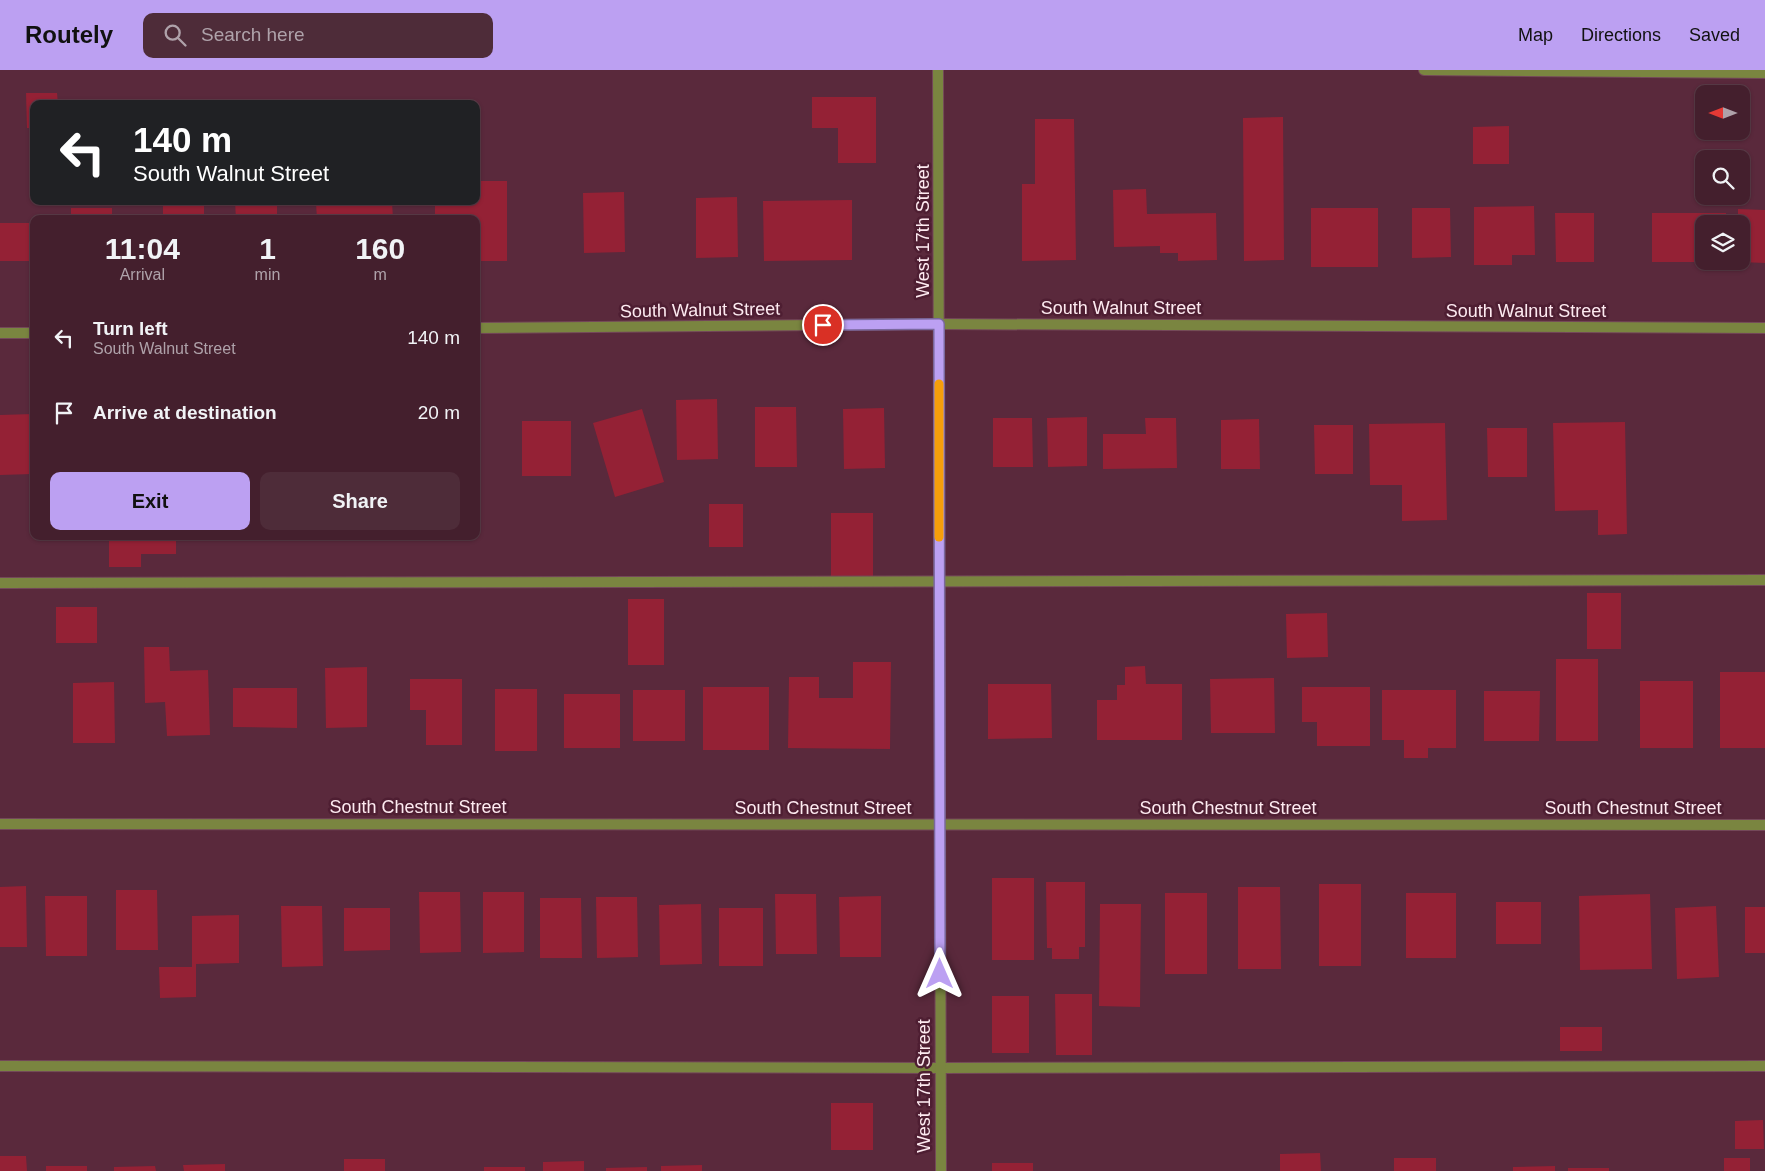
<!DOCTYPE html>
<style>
body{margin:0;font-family:Arial,sans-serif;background:#4e2c39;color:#f1f3f6;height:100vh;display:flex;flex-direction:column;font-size:19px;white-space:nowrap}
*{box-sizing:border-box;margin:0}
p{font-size:16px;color:#afa2aa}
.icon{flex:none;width:28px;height:28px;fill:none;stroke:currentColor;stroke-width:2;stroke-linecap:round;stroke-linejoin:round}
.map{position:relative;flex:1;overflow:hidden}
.panel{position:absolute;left:30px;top:145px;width:450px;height:325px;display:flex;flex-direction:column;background:#441f2d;border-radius:10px;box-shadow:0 1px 4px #0004,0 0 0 1px #5c3d49}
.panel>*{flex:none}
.top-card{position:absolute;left:30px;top:30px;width:450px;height:105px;border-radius:10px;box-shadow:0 1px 4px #0004,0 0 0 1px #5c3d49;background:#202124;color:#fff;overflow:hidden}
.needle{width:32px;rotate:270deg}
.fabs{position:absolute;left:1695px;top:15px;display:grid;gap:10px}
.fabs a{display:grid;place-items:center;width:55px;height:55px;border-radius:10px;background:#441f2d;box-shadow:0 1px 4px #0004,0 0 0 1px #5c3d49;font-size:25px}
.pin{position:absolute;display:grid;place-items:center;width:42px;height:42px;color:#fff;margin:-21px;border:2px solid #fff;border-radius:50%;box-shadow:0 1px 5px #0007}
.me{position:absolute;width:55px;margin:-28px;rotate:0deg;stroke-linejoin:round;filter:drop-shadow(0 0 4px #0008)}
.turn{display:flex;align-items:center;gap:18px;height:105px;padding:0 20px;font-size:22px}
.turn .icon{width:65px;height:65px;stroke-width:2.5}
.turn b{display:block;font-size:35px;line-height:42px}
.eta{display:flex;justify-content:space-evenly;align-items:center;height:85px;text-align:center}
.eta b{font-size:30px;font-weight:700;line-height:35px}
.primary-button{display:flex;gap:10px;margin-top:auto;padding:10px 20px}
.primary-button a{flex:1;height:58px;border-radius:10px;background:#bca0f2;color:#111;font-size:20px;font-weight:700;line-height:58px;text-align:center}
.primary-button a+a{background:#4e2c39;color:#f1f3f6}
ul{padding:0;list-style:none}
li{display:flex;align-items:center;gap:15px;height:75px;padding:0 20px}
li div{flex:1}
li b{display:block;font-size:19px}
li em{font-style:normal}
header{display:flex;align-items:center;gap:30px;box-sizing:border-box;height:70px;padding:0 25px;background:#bca0f2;color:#111}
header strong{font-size:24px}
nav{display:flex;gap:28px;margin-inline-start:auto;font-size:18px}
.search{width:350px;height:45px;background:#4e2c39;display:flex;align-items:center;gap:12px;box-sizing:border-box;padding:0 18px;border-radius:10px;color:#afa2aa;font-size:19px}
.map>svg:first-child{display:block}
</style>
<header>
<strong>Routely</strong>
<div class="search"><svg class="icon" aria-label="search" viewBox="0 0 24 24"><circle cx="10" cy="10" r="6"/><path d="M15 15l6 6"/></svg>Search here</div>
<nav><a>Map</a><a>Directions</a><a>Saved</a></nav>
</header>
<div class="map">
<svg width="1765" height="1101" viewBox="0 0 1765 1101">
<rect width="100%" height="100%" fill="#5a293c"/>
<g fill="#942135">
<path d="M26 23H57L58 34H34V58H27Z"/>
<path d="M812 27H876V93H838V58H812Z"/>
<path d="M1283 47 1284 190 1244 191 1243 48Z"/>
<path d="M1035 49H1074L1076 190 1022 191V114H1035Z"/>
<path d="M1509 56V94H1473V57Z"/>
<path d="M476 111H507V191H476V149H435V131H476Z"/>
<path d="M1146 119 1147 144 1216 143 1217 190 1178 191V183H1160V176L1114 177 1113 120Z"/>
<path d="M624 122 625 182 584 183 583 123Z"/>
<path d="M737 127 738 187 696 188V128Z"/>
<path d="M852 130V190L764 191 763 131Z"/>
<path d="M277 131V149H236L235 132Z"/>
<path d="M392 131 393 149H317L316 133Z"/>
<rect x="163" y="132" width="41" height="17"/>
<path d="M1534 136 1535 185H1512V195H1474V137Z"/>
<rect x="71" y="138" width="41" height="11"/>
<rect x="1311" y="138" width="67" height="59"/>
<path d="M1412 138H1450L1451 187 1412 188Z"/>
<path d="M1738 139 1765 140V193L1741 192V154H1738Z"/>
<path d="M1555 143H1594V192H1556Z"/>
<path d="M1652 143H1726V154H1704V192H1652Z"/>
<rect x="0" y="153" width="34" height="38"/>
<path d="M717 329 718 389 677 390 676 330Z"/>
<path d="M755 337H796L797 397H755Z"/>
<path d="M884 338 885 398 844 399 843 339Z"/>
<path d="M642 339 664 412 615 427 593 353Z"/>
<path d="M33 344V404L0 405V345Z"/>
<path d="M1087 347V396L1048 397 1047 348Z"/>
<path d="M993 348H1032L1033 397H993Z"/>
<path d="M1145 348H1176L1177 398 1103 399V364H1146Z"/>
<path d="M1259 349 1260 399H1221V350Z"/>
<rect x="522" y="351" width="49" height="55"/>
<path d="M1625 352 1627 464 1598 465V440L1555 441 1553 353Z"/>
<path d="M1445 353 1447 450 1402 451V415H1370L1369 354Z"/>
<path d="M1314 355H1353V404H1315Z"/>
<path d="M1487 358H1527V407H1488Z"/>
<rect x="709" y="434" width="34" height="43"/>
<rect x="831" y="443" width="42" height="64"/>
<path d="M109 466H176V484H141V497H109Z"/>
<rect x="1587" y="523" width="34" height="56"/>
<rect x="628" y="529" width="36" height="66"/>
<rect x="56" y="537" width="41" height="36"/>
<path d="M1327 543 1328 587 1287 588 1286 544Z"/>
<path d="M144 577H169L170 601 208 600 210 665 167 666 165 632 145 633Z"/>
<rect x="1556" y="589" width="42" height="82"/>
<path d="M853 592H891L890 679 788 678 789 607H819V628H853Z"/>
<path d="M1145 596 1146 614H1182V670H1097V630H1117V615H1125V597Z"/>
<path d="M367 597V657L326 658 325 598Z"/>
<rect x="1720" y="602" width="45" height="76"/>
<path d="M1274 608 1275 663H1211L1210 609Z"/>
<path d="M410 609H462V675H426V640H410Z"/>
<rect x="1640" y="611" width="53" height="67"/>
<path d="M114 612 115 673H73V613Z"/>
<path d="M988 614H1051L1052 668 988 669Z"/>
<rect x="703" y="617" width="66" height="63"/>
<path d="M1302 617H1370V676H1317V652H1302Z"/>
<path d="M233 618H297V658L233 657Z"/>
<rect x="495" y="619" width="42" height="62"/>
<rect x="633" y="620" width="52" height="51"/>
<path d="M1382 620H1456V678H1428V688H1404V670H1382Z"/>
<path d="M1484 621H1540L1539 671H1484Z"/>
<rect x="564" y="624" width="56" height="54"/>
<rect x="992" y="808" width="42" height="82"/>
<path d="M1046 812H1085V877H1079V889H1052V878H1047Z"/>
<rect x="1319" y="814" width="42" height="82"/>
<path d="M26 816 27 877H0V817Z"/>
<path d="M1238 817H1280L1281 899H1238Z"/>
<path d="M116 820H157L158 880H116Z"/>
<path d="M419 822H460L461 882 420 883Z"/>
<path d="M483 822H524V882L483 883Z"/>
<rect x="1165" y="823" width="42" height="81"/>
<rect x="1406" y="823" width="50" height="65"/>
<path d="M775 824H816L817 884H776Z"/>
<path d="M1650 824 1652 899 1580 900 1579 826Z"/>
<path d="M45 826H87V886H46Z"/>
<path d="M881 826V887H840L839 827Z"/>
<path d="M596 827H637L638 887 597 888Z"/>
<path d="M540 828H581L582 888H540Z"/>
<rect x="1496" y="832" width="45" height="42"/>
<path d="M701 834 702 894 660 895 659 835Z"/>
<path d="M1100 834H1141L1140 937 1099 936Z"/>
<path d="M281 836H322L323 896 282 897Z"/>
<path d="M1716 836 1719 907 1677 909 1675 838Z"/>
<rect x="1745" y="837" width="20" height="46"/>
<path d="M344 838H390V880L344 881Z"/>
<rect x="719" y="838" width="44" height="58"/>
<path d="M239 845V893L196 894V927L160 928 159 897H192V846Z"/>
<path d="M1055 924H1092V985H1056Z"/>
<rect x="992" y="926" width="37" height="57"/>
<rect x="1560" y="957" width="42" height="24"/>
<rect x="831" y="1033" width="42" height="47"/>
<path d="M1763 1050 1764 1079H1735V1051Z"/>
<path d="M1320 1083 1321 1101H1280V1084Z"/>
<path d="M0 1086H26L27 1101H0Z"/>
<rect x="1394" y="1088" width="42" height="13"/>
<rect x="1724" y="1088" width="26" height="13"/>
<rect x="344" y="1089" width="41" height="12"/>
<path d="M584 1091V1101H543V1092Z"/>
<rect x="992" y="1093" width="41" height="8"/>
<path d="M225 1094V1101H184L183 1095Z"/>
<path d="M702 1095V1101H661V1096Z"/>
<rect x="46" y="1096" width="41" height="5"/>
<path d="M155 1096 156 1101H114V1097Z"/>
<path d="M1555 1096V1101H1513V1097Z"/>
<rect x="484" y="1097" width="41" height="4"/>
<path d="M647 1097V1101H606V1098Z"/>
<rect x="1568" y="1098" width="41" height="3"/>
</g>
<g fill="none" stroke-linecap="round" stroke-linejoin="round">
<defs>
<g id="lane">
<path d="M1424 0 1765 3"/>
<path d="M0 513 1765 510"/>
<path d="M0 996 941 998 1765 996"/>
</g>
<g id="street">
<path d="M938 0 941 1101"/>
<path d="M476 258 939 254 1765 258"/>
<path d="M0 263H34"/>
<path d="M0 754 1765 755"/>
</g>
</defs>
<use href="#lane" stroke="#744859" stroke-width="12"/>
<use href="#street" stroke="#744859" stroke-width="12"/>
<use href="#lane" stroke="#7a8540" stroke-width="10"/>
<use href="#street" stroke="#7a8540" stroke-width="10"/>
</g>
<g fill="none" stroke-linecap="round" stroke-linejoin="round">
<defs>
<path id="route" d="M823 255 939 254 940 904"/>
</defs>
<use href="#route" stroke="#7a689d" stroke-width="12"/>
<use href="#route" stroke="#bca0f2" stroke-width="9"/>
<path stroke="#f59e0b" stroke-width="9" d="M939 314V467"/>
</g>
<g text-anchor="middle" stroke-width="5" stroke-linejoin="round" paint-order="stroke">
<g font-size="18" fill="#fdeaf0" stroke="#4e1e32">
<text transform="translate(923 161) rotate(-90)" y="6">West 17th Street</text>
<text x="1121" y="244">South Walnut Street</text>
<text transform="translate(700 240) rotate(-1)" y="6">South Walnut Street</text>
<text x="1526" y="247">South Walnut Street</text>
<text x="418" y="743">South Chestnut Street</text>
<text x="823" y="744">South Chestnut Street</text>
<text x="1228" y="744">South Chestnut Street</text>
<text x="1633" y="744">South Chestnut Street</text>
<text transform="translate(924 1016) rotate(-90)" y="6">West 17th Street</text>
</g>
</g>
</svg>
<div class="fabs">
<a><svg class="needle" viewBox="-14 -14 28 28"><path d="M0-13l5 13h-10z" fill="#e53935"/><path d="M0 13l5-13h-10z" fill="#afa2aa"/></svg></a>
<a><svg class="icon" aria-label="search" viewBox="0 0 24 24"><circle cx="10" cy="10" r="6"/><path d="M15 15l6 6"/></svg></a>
<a><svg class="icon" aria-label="layers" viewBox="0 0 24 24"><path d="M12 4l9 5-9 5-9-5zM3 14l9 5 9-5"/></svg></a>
</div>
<div class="pin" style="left:823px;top:255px;background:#d93025"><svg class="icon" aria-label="arrive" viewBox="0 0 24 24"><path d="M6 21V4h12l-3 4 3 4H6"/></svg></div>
<svg class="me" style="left:940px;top:904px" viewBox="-20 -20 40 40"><path d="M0-17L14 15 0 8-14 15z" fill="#bca0f2" stroke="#fff" stroke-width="4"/></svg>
<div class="top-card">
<div class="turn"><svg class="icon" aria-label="left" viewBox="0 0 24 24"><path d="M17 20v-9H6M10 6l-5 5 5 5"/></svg><div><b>140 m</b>South Walnut Street</div></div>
</div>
<section class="panel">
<div class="eta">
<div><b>11:04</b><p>Arrival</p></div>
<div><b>1</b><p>min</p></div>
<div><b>160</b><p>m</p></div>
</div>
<ul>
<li><svg class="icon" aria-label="left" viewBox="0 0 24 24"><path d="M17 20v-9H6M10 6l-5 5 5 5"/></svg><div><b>Turn left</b><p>South Walnut Street</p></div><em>140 m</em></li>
<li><svg class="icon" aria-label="arrive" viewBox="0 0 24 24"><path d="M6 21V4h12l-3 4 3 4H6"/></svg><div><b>Arrive at destination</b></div><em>20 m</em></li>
</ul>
<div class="primary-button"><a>Exit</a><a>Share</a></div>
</section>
</div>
